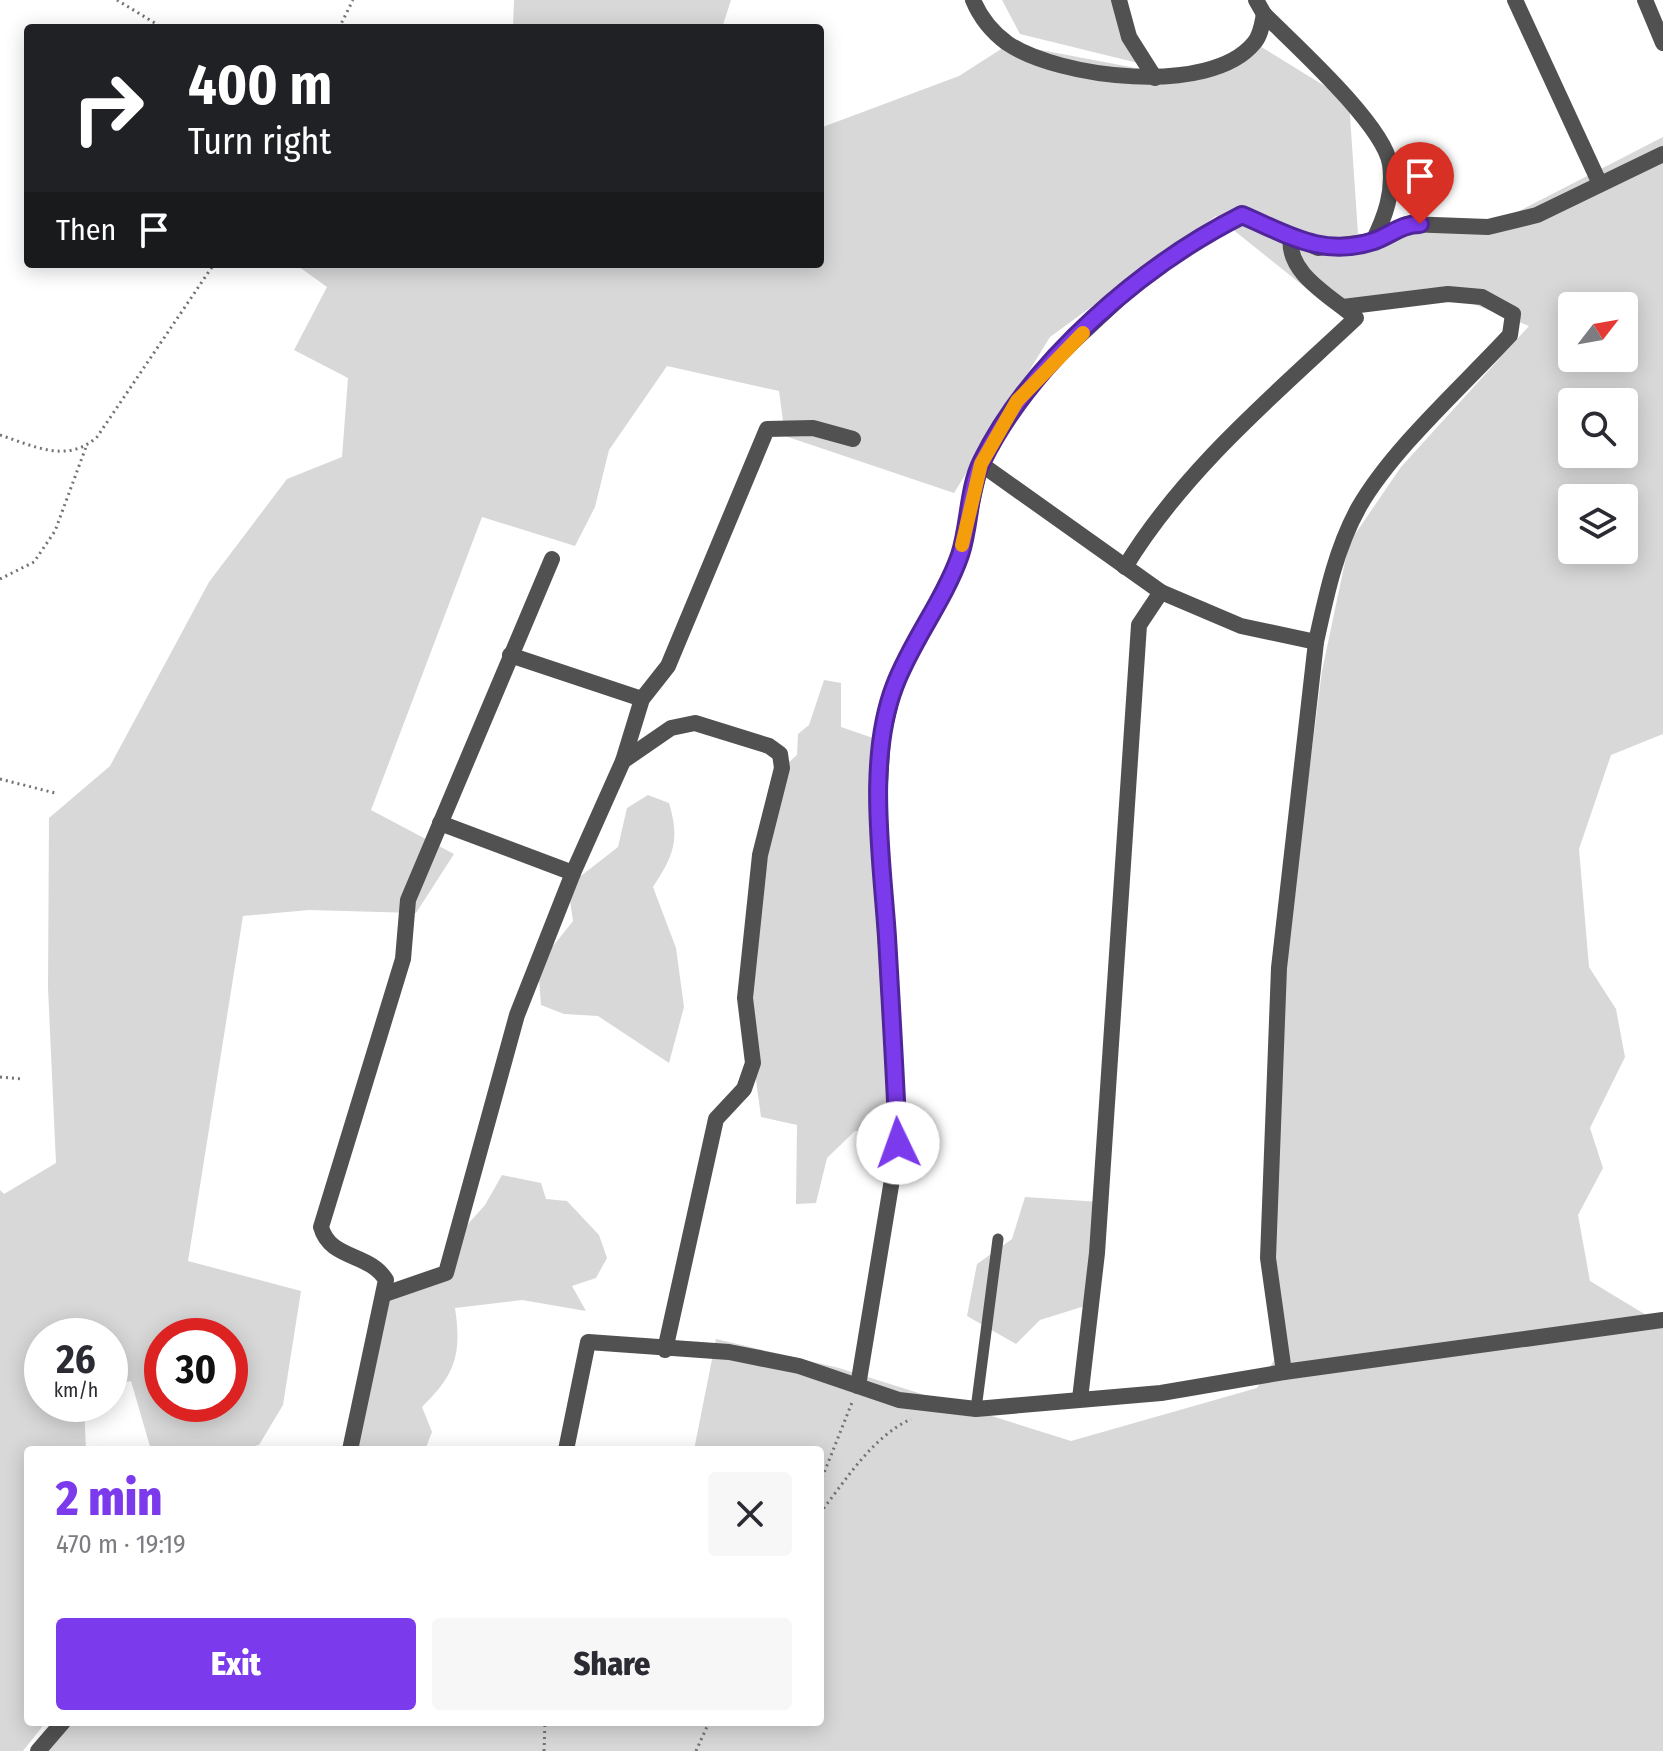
<!DOCTYPE html>
<meta charset="utf-8">
<style>
body{margin:0;font-family:"Fira Sans Condensed",sans-serif;background:#f7f7f7;color:#2b2b33;height:100vh;display:flex;flex-direction:column;font-size:30px;white-space:nowrap}
*{box-sizing:border-box;margin:0}
p{font-size:26px;color:#7c7c81}
.icon{flex:none;width:44px;height:44px;fill:none;stroke:currentColor;stroke-width:2;stroke-linecap:round;stroke-linejoin:round}
.map{position:relative;flex:1;overflow:hidden}
.panel{position:absolute;left:24px;top:1446px;width:800px;height:280px;display:flex;flex-direction:column;background:#fff;border-radius:8px;box-shadow:0 4px 20px #0003}
.panel>*{flex:none}
.top-card{position:absolute;left:24px;top:24px;width:800px;height:244px;border-radius:8px;box-shadow:0 4px 20px #0003;background:#202124;color:#fff;overflow:hidden}
.needle{width:52px;rotate:59deg}
.buttons{position:absolute;left:1558px;top:292px;display:grid;gap:16px}
.buttons a{display:grid;place-items:center;width:80px;height:80px;border-radius:8px;background:#fff;box-shadow:0 4px 20px #0003;font-size:40px}
.speed{position:absolute;left:24px;top:1318px;display:flex;gap:16px;font-size:40px;font-weight:700;text-align:center}
.speed>*{display:grid;place-content:center;width:104px;height:104px;border-radius:50%;background:#fff;box-shadow:0 4px 20px #0003;line-height:1}
.speed small{font-size:20px;font-weight:400}
.speed .limit{border:12px solid #d22;background:#fff;color:#111}
.pin{position:absolute;display:grid;place-items:center;width:68px;height:68px;color:#fff;margin:-82px -34px;border-radius:50% 50% 50% 0;rotate:-45deg;box-shadow:0 0 8px #0007}
.pin .icon{rotate:45deg}
.me{position:absolute;width:88px;margin:-44px;rotate:357deg;stroke-linejoin:round;filter:drop-shadow(0 0 6px #0008)}
.turn{display:flex;align-items:center;gap:28px;height:168px;padding:0 32px;font-size:36px}
.turn .icon{width:104px;height:104px;stroke-width:2.5}
.turn b{display:block;font-size:56px;line-height:68px}
.then{display:flex;align-items:center;height:76px;padding:0 32px;background:#0003;gap:16px;font-size:30px}
.round{display:grid;place-items:center;flex:none;width:84px;height:84px;border-radius:8px;background:#f7f7f7}
.headline{display:flex;align-items:center;justify-content:space-between;height:136px;padding:0 32px}
h1{font-size:48px;font-weight:800;line-height:60px;color:#7c3aed}
.cta{display:flex;gap:16px;margin-top:auto;padding:16px 32px}
.cta a{flex:1;height:92px;border-radius:8px;background:#7c3aed;color:#fff;font-size:32px;font-weight:800;line-height:92px;text-align:center}
.cta a+a{background:#f7f7f7;color:#2b2b33}
.map>svg:first-child{display:block}
</style>
<div class="map">
<svg width="1663" height="1751" viewBox="0 0 1663 1751">
<rect width="100%" height="100%" fill="#fff"/>
<g fill="#d8d8d8" fill-rule="evenodd">
<path d="M514 0H731L722 28H513Z"/>
<path d="M1002 0H1127L1146 65 1020 34Z"/>
<path d="M1255 43 1349 101 1358 234 1488 227 1663 137V734L1611 755 1579 849 1589 967 1616 1009 1625 1057 1590 1128 1603 1168 1578 1215 1590 1281 1656 1321 1663 1320V1751H42L65 1722H820V1450H694L716 1339 839 1368 1071 1441 1257 1388 1281 1349 1268 1258 1287 944 1322 671 1349 543 1401 467 1529 326 1448 294 1332 309 1216 216 1050 337 954 493 785 436 779 391 667 366 609 450 595 507 575 546 482 517 371 810 454 854 416 913 309 910 243 916 188 1261 301 1291 283 1405 259 1445 236 1450H151L131 1381 110 1386V1336H42V1404H84L86 1450H28V1722H46L23 1751H0V1190L4 1194 56 1163 48 988 49 818 110 766 209 582 287 479 342 457 348 378 294 350 327 287 295 264H820V128L959 76 1009 44 1178 76ZM1572 306H1624V358H1572ZM1572 402H1624V454H1572ZM1572 498H1624V550H1572ZM162 1336H230V1404H162Z"/>
<path d="M824 680 841 683V727L873 738 897 1130 855 1131 827 1158 816 1203 796 1204 797 1125 761 1117 745 998 782 768 797 755 798 734 809 725Z"/>
<path d="M648 795 669 803C680 840 674 855 653 887L676 948 684 1007 669 1063 598 1016 564 1014 541 1005 538 965 573 921 568 886 618 847 627 808Z"/>
<path d="M502 1175 541 1183 546 1199 567 1201 599 1235 607 1258 596 1278 572 1286 586 1311 522 1300 455 1308C462 1355 455 1375 422 1407L432 1432 425 1450H376L351 1444 385 1294 446 1273 468 1224 485 1205Z"/>
<path d="M1025 1197 1100 1202 1088 1305 1040 1320 1016 1344 967 1316 977 1264 1012 1239Z"/>
</g>
<g fill="none" stroke-linecap="round" stroke-linejoin="round">
<g stroke="#737373" stroke-width="3" stroke-dasharray="2 4" stroke-linecap="butt">
<path d="M117 0 163 28"/>
<path d="M339 28 353 0"/>
<path d="M0 435C34 446 67 464 97 437L214 264"/>
<path d="M0 579 34 562 55 531 86 447"/>
<path d="M0 779 55 793"/>
<path d="M0 1077 22 1079"/>
<path d="M820 1483 853 1400"/>
<path d="M820 1513C846 1480 872 1437 911 1419"/>
<path d="M544 1751 545 1722"/>
<path d="M696 1751 709 1722"/>
</g>
<path stroke="#515151" stroke-width="11" d="M976 1409 998 1239"/>
<g stroke="#515151" stroke-width="16">
<path d="M973 0C980 17 992 32 1007 43 1058 78 1210 97 1254 43 1261 35 1262 24 1264 14"/>
<path d="M1119 0 1129 37 1155 78"/>
<path d="M1256 0 1264 14C1295 45 1383 124 1390 164 1394 192 1385 217 1373 241"/>
<path d="M1515 0 1600 184"/>
<path d="M1645 0 1663 43"/>
<path d="M981 464 1161 592 1139 625 1097 1253 1080 1399"/>
<path d="M1125 567C1184 470 1274 395 1356 318 1331 296 1285 273 1291 236"/>
<path d="M1161 592 1241 626 1316 642 1279 968 1268 1258 1284 1372"/>
<path d="M1316 642C1326 596 1336 548 1359 507 1393 448 1463 386 1510 335L1513 314 1482 297 1448 294 1343 307"/>
<path d="M510 655 642 699"/>
<path d="M623 761 671 728 695 723 769 746 780 754 782 768 760 855 745 998 753 1063 744 1089 716 1119 665 1350"/>
<path d="M440 823 573 873"/>
<path d="M385 1294 446 1273 517 1015 573 873 623 761 642 699 668 666 767 429 813 428 853 439"/>
<path d="M858 1386 898 1143 878 814 883 735 895 685 960 555 981 464 1017 401 1046 367 1147 273 1199 237 1242 215 1318 248 1373 241 1407 224 1488 227 1537 215 1663 154"/>
<path d="M350 1450 386 1280C369 1252 330 1260 321 1227L403 959 408 900 552 559"/>
<path d="M566 1450 588 1342 729 1352 799 1366 899 1400 976 1409 1161 1393 1284 1372 1663 1320"/>
<path d="M38 1751 63 1722"/>
</g>
</g>
<g fill="none" stroke-linecap="round" stroke-linejoin="round">
<defs>
<path id="route" d="M898 1143C895 1074 891 1006 887 937 882 860 866 759 895 685 912 640 944 601 960 555 970 525 968 489 982 461 1032 360 1143 265 1242 215 1287 234 1322 258 1374 241 1391 235 1401 224 1420 224"/>
</defs>
<use href="#route" stroke="#51269a" stroke-width="20"/>
<use href="#route" stroke="#7c3aed" stroke-width="14"/>
<path stroke="#f59e0b" stroke-width="14" d="M962 545 981 464 1017 401 1083 333"/>
</g>
</svg>
<div class="buttons">
<a><svg class="needle" viewBox="-14 -14 28 28"><path d="M0-13l5 13h-10z" fill="#e53935"/><path d="M0 13l5-13h-10z" fill="#7c7c81"/></svg></a>
<a><svg class="icon" aria-label="search" viewBox="0 0 24 24"><circle cx="10" cy="10" r="6"/><path d="M15 15l6 6"/></svg></a>
<a><svg class="icon" aria-label="layers" viewBox="0 0 24 24"><path d="M12 4l9 5-9 5-9-5zM3 14l9 5 9-5"/></svg></a>
</div>
<div class="speed"><div>26<small>km/h</small></div><div class="limit">30</div></div>
<div class="pin" style="left:1420px;top:224px;background:#d93025"><svg class="icon" aria-label="arrive" viewBox="0 0 24 24"><path d="M6 21V4h12l-3 4 3 4H6"/></svg></div>
<svg class="me" style="left:898px;top:1143px" viewBox="-20 -20 40 40"><circle r="19" fill="#fff"/><path d="M0-13L10 11 0 6-10 11z" fill="#7c3aed"/></svg>
<div class="top-card">
<div class="turn"><svg class="icon" aria-label="right" viewBox="0 0 24 24"><path d="M7 20v-9h11M14 6l5 5-5 5"/></svg><div><b>400 m</b>Turn right</div></div>
<div class="then">Then<svg class="icon" aria-label="arrive" viewBox="0 0 24 24"><path d="M6 21V4h12l-3 4 3 4H6"/></svg></div>
</div>
<section class="panel">
<div class="headline"><div><h1>2 min</h1><p>470 m · 19:19</p></div><a class="round"><svg class="icon" aria-label="close" viewBox="0 0 24 24"><path d="M6 6l12 12M18 6L6 18"/></svg></a></div>
<div class="cta"><a>Exit</a><a>Share</a></div>
</section>
</div>
